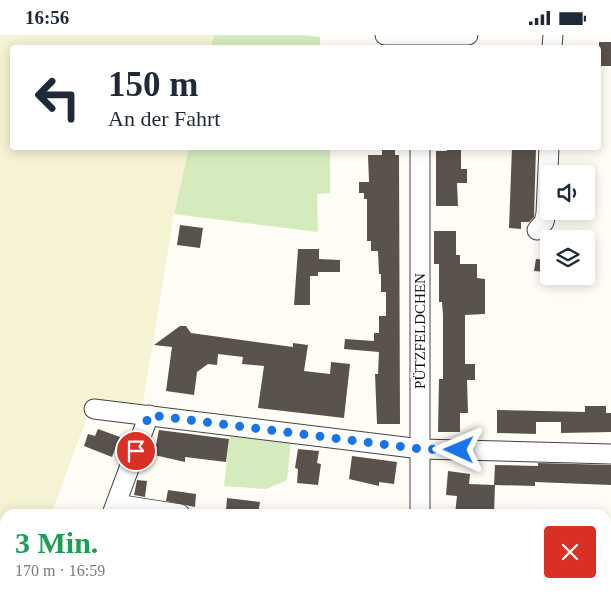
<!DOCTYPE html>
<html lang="de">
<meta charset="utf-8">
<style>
body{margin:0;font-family:"Times New Roman",serif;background:#f2f2f3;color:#1f2937;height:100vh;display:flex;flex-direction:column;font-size:19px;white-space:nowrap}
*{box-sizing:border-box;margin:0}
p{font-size:16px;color:#747a83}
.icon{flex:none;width:28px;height:28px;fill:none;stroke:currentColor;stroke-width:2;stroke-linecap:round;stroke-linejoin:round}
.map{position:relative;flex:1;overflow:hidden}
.sheet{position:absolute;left:0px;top:474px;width:611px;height:96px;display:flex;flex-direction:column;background:#fff;border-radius:15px 15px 0 0;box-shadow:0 2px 12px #0003}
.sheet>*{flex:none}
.banner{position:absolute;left:10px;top:10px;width:591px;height:105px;border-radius:5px;box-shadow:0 2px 12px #0003;background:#fff;color:#1f2937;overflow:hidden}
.fabs{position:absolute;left:540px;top:130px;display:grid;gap:10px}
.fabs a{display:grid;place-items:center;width:55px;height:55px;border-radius:5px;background:#fff;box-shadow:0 2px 12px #0003;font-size:25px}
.pin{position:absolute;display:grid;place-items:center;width:42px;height:42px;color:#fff;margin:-21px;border:2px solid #fff;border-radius:50%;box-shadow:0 1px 5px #0007}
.me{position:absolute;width:55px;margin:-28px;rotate:271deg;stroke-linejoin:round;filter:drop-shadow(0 0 4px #0008)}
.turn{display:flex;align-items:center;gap:18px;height:105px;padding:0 15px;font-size:22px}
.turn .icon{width:65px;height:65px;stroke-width:2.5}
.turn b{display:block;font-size:35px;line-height:42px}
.round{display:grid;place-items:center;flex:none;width:52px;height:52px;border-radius:5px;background:#f2f2f3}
.head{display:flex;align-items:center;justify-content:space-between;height:85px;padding:0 15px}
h1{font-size:30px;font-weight:700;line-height:38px;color:#1e9e55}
.status{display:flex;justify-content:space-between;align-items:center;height:35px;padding:0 25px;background:#fff;direction:ltr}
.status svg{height:14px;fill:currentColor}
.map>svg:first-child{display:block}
</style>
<div class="status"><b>16:56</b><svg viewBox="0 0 49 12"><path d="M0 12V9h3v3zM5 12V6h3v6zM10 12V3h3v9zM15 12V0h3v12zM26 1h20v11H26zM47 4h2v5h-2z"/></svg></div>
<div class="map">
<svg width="611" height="569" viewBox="0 0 611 569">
<rect width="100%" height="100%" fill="#fffdf5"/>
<path fill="#f6f3d4" d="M0 0H214L211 12H12V112L189 113 174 179 142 374 92 369 51 479H5V492L0 491Z"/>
<g fill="#d5ebbd">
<path d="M214 0H303L320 2V12H211Z"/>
<path d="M189 113H330V158L317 159 318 197 174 179Z"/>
<path d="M230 398 291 405 287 445 266 454 224 451Z"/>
<path d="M0 493H5V565H411L410 569H0Z"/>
</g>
<g fill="#5a524d">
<rect x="599" y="7" width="12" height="24"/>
<path d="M382 112H395V120H399L400 389H377L375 339H378L379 317 344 314 345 304 374 306V298H379V281H386V257H381V239H379L378 216H371V206H367V164H364V158H359V147H369L368 120H382Z"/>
<path d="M447 112H461V134H467V148H457L458 171H436V116H447Z"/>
<path d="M512 112H536L534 182 529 187H521V194L509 193Z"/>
<path d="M180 190 203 193 200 213 177 210Z"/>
<path d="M434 196H456V220H460V229H477V243L485 244V279L465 280V329H475V345H467L468 378H460V397H438L439 344H443V280L442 267H439V229H434Z"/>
<path d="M298 214H319V224L340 225V237H318V241H310V270H294Z"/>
<path d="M536 224 548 225 546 237 534 236Z"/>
<path d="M180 291H186L191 298 293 312V308L308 310 304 336 330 339 331 327 350 329 344 383 258 373 264 331 242 329 243 322 218 319 217 330 208 329 197 337 194 360 166 356 172 312 154 310Z"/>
<path d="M585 371H606V378H611V397L561 398V387H536V399L497 398V375L585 377Z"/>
<path d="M98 394 120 402 112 422 84 411 88 399 95 401Z"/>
<path d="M159 395 229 404 226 427 185 422V427L154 420Z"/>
<path d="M298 414 319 416 317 428 321 429 318 450 297 448 298 434 295 433Z"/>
<path d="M352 421 397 427 394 449 379 447V451L349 444Z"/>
<path d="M538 428 611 430V450L535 447V451L495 450 494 479H455L457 461 446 460 448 436 470 439 469 449 494 450 495 430 538 431Z"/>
<path d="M137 445 147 446 145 462 134 460Z"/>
<path d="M168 455 196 459 195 472 166 466Z"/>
<path d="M227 463 260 467 258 479 226 476Z"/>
</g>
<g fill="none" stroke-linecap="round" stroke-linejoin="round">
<defs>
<g id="minor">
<path d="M385 0H468"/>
<path d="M552 12 553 0"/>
<path d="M420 112V479"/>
<path d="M537 195 544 187 546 178 549 112"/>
<path d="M94 374 421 414 611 419"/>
<path d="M116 469 180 479"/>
<path d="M112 479 149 380"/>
<path d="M420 569V565"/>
</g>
</defs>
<use href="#minor" stroke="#444" stroke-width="21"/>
<use href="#minor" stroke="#fff" stroke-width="19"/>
</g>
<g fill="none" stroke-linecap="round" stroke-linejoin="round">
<path stroke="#1a73e8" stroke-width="9" stroke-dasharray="0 16.2" d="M136 416 149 380 421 414 459 415"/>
</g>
<g text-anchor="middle" stroke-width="5" stroke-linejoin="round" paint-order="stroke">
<g font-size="15" fill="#111" stroke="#fff">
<text transform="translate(420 296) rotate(-90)" y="5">PÜTZFELDCHEN</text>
</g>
</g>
</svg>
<div class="fabs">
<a><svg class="icon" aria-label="sound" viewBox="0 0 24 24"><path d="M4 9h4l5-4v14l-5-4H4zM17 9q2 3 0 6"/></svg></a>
<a><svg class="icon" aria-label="layers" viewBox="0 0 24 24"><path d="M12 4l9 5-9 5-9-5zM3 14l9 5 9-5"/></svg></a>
</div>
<div class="pin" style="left:136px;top:416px;background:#d93025"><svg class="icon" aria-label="arrive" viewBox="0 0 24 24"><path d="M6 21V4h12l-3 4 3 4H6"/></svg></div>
<svg class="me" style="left:459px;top:415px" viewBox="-20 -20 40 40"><path d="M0-17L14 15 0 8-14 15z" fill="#1a73e8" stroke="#fff" stroke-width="4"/></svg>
<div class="banner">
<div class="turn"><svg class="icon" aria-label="left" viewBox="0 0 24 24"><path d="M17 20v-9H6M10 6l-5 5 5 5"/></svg><div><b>150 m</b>An der Fahrt</div></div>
</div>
<section class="sheet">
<div class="head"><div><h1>3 Min.</h1><p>170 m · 16:59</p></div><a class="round" style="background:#d93025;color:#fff"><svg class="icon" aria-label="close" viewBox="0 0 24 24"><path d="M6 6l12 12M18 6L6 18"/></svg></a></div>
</section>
</div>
